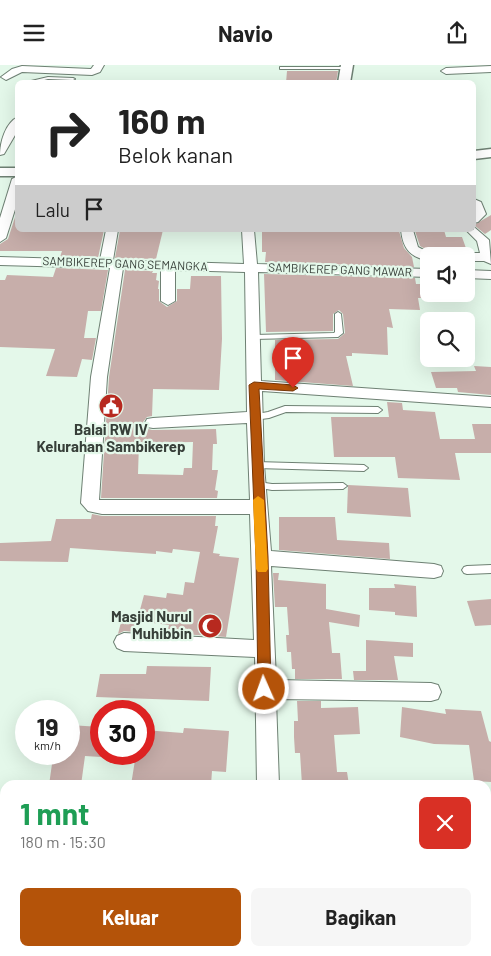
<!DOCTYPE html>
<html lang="id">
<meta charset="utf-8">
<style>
body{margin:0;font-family:Barlow,sans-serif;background:#f6f6f6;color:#222;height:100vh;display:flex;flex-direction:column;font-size:19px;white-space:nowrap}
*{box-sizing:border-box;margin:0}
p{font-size:16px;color:#767676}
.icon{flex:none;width:28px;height:28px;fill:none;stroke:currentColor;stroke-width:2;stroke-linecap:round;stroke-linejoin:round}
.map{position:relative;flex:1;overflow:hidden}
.sheet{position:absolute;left:0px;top:715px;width:491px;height:176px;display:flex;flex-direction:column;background:#fff;border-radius:15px 15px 0 0;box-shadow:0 5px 20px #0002}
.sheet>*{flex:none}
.guide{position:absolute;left:15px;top:15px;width:461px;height:152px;border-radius:8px;box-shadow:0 5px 20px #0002;background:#fff;color:#222;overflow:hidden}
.fabs{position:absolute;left:420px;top:182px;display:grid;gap:10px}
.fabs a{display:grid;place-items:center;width:55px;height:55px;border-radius:8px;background:#fff;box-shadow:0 5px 20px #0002;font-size:25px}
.speed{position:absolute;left:15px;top:635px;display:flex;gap:10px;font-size:25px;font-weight:700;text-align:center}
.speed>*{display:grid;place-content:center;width:65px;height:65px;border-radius:50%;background:#fff;box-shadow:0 5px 20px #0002;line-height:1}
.speed small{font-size:12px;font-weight:400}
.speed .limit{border:8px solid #d22;background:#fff;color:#111}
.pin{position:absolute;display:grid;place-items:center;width:42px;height:42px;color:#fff;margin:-51px -21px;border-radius:50% 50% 50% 0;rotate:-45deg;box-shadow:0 0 5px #0007}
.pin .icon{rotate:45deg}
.me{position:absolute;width:55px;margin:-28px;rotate:358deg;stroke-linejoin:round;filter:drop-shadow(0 0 4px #0008)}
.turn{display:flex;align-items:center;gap:18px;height:105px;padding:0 20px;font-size:22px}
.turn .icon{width:65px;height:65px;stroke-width:2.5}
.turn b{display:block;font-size:35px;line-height:42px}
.then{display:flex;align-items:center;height:48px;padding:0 20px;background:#0003;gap:10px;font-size:19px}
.round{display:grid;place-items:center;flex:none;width:52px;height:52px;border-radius:8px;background:#f6f6f6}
.headline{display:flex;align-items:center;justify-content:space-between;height:85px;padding:0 20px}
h1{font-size:30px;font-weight:700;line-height:38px;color:#1e9e55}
.action{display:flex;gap:10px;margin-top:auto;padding:10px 20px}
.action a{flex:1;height:58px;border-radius:8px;background:#b45309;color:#fff;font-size:20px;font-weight:700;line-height:58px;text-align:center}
.action a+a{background:#f6f6f6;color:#222}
header{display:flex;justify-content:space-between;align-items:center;height:65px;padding:0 20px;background:#fff;font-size:22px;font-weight:700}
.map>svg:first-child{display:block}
</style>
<header><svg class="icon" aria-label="menu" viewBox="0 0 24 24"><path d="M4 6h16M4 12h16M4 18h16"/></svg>Navio<svg class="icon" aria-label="share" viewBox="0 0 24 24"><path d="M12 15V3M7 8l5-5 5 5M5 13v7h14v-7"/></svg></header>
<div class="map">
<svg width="491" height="891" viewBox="0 0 491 891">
<rect width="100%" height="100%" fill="#e4f8ea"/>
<g fill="#c7aeaa" fill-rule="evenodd">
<path d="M287 6H338L336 18H286Z"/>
<path d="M18 143V165H104L98 193 60 192 62 186H0V179L8 174Z"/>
<path d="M491 150V165L485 169 474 160Z"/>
<path d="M120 165H163L156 194 115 193Z"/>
<path d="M262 165 399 166 404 183 412 192 414 202 265 197 266 187H262Z"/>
<path d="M444 165 446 172H462L467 186H429L420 181 415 166Z"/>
<path d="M56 203 108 205 101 246H88L84 273H96L92 295 82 294 77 312 46 311 55 284 0 282V215H5L7 210 53 212Z"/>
<path d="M125 205 153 206 152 208H157L156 215 159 216 158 224H159V236L167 242 177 236V224H190L191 211H221L222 274 219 325 153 324 152 351 147 352 143 357 145 363 152 365 216 364 217 379H213L212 405H218L215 425 218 426 217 433H101L109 312ZM193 377 192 403H184L183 410 138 409 139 378Z"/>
<path d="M264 209 415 213 416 219H429V233H418L420 245 389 244 393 263 387 262 388 290 352 288V291H346L353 321 275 315V275L338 274 345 268 343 249 339 245 333 249V266L266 267Z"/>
<path d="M474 301 491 302V330L458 327 457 323H436L431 307 476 306Z"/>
<path d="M387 337 402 338 403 345 435 347 440 374H475L472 359H491V388H455L460 415 398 413 395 392H334L331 352H389Z"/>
<path d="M348 420 408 423 411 452 347 448Z"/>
<path d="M92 449 102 451H216L215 461H218L213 488 220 489 219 491 239 493 226 572 167 568 169 560 137 556 144 530 166 533 167 528 183 530 185 517 194 518 200 487 173 484 172 488 156 486V489L70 483 68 497 0 496V478L51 476 56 454H91Z"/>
<path d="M279 452H335L337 475 389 478 390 494 279 485Z"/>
<path d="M273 508H279L278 515 326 519V544L360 550 359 562 329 557 332 588H340L342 614H295V604H292L291 587H287L286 570H289L287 542H275Z"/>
<path d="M394 519 416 521 417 552 395 550V547L369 545V523H395Z"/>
<path d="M491 534V560L475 561 467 536Z"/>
<path d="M121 557 136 559 134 567 124 566 118 569Z"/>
<path d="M366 575 413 578V592L394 591 398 615H354L353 606H366Z"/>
<path d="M147 601 211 602 209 636 96 632 100 609H146Z"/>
<path d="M297 636H321V643L358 642 360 669 334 670 337 707H347L349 720H302L300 688H295L294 672V656H298Z"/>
<path d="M402 642 446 649 445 644 481 646 489 676 491 677V717L474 716 469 680 434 679 400 672Z"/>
<path d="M69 660 101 662V692L85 691 81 720H49L52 699H54L56 689H69Z"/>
<path d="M184 663 229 666 226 707 212 706 211 720H131L136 689H144V665L183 668Z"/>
</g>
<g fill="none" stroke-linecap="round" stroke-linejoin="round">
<defs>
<g id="service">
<path d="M280 2H345L347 3 345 4H280Z"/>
<path d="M48 12 73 13 75 14 73 15 48 14 33 18 27 17Z"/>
<path d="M338 247 341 249 343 268 338 272 253 274 249 272 253 270 334 268 335 267V249Z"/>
<path d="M285 341 378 342 382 345 378 348 286 347 269 353 254 355 250 352 251 350 268 347Z"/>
<path d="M256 397 364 400 368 403 364 406 256 403 252 400Z"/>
<path d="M258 417 272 419 343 418 347 421 343 424 272 425 255 422 254 420 255 418Z"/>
<path d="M491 500V508L467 509 464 508 462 505 464 502 467 501Z"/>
<path d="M486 738 490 740 491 742V782L486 779Z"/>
</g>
<g id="minor">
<path d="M94 0H104L100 7 92 10 22 7 6 15 1 12 12 4 22 1 91 4Z"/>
<path d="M491 1V7L446 9 441 6 446 3Z"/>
<path d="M18 52V65L4 89 0 90C0 78 5 58 18 52Z"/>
<path d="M18 111V135L6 173 0 177V153L12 114Z"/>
<path d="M474 134 481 137 486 149 478 157 474 158Z"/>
<path d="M474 162 489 175 491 199 484 196H466V191H460L466 188H480L477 176 466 165H474Z"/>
<path d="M106 165H118L113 195 244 199 242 165H254L257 199 429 204V212L258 207 261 316 491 332V342L262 326 264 400 271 486 434 499 441 501 443 506 441 511 434 513 271 501 276 615 431 618 438 620 441 627 438 634 431 636 276 634 279 720H257L255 592 124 586 117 583 114 577 117 571 124 568 254 575 250 449H102L88 446 81 438 91 312 110 203 0 200V192L100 195ZM123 203 161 204V236L168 240 175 236V205L245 207 247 347 153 353 147 354 145 358 147 362 153 363 247 358 250 435H99L107 312Z"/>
<path d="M401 165H413L418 182 435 191H429V196C410 192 403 184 401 165Z"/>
<path d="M466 205 491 206V214L466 213Z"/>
<rect x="262" y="886" width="26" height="5"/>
</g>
<g id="tertiary">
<path d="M341 0H353L350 18H338Z"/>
<path d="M491 84V92L474 94V86Z"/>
<rect x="0" y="103" width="18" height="8"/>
</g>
</defs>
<use href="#service" stroke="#6e8073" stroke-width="2"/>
<use href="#minor" stroke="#6e8073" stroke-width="2"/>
<use href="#tertiary" stroke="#6e8073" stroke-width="3"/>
<use href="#service" fill="#fff" fill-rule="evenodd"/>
<use href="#minor" fill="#fff" fill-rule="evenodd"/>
<use href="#tertiary" fill="#fff" fill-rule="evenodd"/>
</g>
<path fill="#b45309" stroke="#753606" d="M254 317 293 320 298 323 293 326 259 324 268 492 271 624 269 629 264 630 260 629 258 624 256 492 249 320Z"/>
<path fill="#f59e0b" d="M258 431 264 435 268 504 266 507H258L256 504 253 435Z"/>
<defs>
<symbol id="civic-disc" viewBox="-11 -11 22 22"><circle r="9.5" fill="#b7291f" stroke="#e4f8ea"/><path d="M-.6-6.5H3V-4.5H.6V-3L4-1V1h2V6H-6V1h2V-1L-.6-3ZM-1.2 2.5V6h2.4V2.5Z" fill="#fff"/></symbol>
<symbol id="mosque-disc" viewBox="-11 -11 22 22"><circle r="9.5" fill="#b7291f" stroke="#e4f8ea"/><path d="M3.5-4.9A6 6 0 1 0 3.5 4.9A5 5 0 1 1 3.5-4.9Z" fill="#fff"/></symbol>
</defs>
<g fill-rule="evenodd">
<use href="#civic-disc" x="97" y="327" width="28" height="28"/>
<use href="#mosque-disc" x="196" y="547" width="28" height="28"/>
</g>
<g text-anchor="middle" stroke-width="4.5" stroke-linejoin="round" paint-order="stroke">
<g font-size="12" fill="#373f39" stroke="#e4f8ea">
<text transform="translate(125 199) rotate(2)" y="4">SAMBIKEREP GANG SEMANGKA</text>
<text transform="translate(340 205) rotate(2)" y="4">SAMBIKEREP GANG MAWAR</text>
</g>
<g font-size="15" font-weight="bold" fill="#373f39" stroke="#e4f8ea">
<text x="111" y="370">Balai RW IV<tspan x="111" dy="17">Kelurahan Sambikerep</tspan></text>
<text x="192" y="557" text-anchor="end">Masjid Nurul<tspan x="192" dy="17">Muhibbin</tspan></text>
</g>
</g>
</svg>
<div class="fabs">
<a><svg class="icon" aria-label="sound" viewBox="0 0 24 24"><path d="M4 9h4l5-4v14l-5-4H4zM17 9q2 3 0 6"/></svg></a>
<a><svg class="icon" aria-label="search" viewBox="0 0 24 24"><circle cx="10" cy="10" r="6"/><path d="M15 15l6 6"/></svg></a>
</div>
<div class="speed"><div>19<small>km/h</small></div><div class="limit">30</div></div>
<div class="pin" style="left:293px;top:323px;background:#d93025"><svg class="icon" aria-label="arrive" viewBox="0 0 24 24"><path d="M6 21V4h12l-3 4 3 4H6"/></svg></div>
<svg class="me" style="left:264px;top:624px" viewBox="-20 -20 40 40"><circle r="17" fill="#b45309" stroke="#fff" stroke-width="3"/><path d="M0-11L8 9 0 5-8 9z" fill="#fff"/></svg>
<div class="guide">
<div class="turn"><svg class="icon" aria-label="right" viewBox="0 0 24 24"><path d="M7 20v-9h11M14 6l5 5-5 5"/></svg><div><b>160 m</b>Belok kanan</div></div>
<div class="then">Lalu<svg class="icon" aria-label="arrive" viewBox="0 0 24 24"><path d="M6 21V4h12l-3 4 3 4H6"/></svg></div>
</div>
<section class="sheet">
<div class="headline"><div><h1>1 mnt</h1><p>180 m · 15:30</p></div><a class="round" style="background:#d93025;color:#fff"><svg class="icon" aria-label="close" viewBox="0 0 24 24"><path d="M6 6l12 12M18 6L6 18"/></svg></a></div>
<div class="action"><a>Keluar</a><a>Bagikan</a></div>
</section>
</div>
